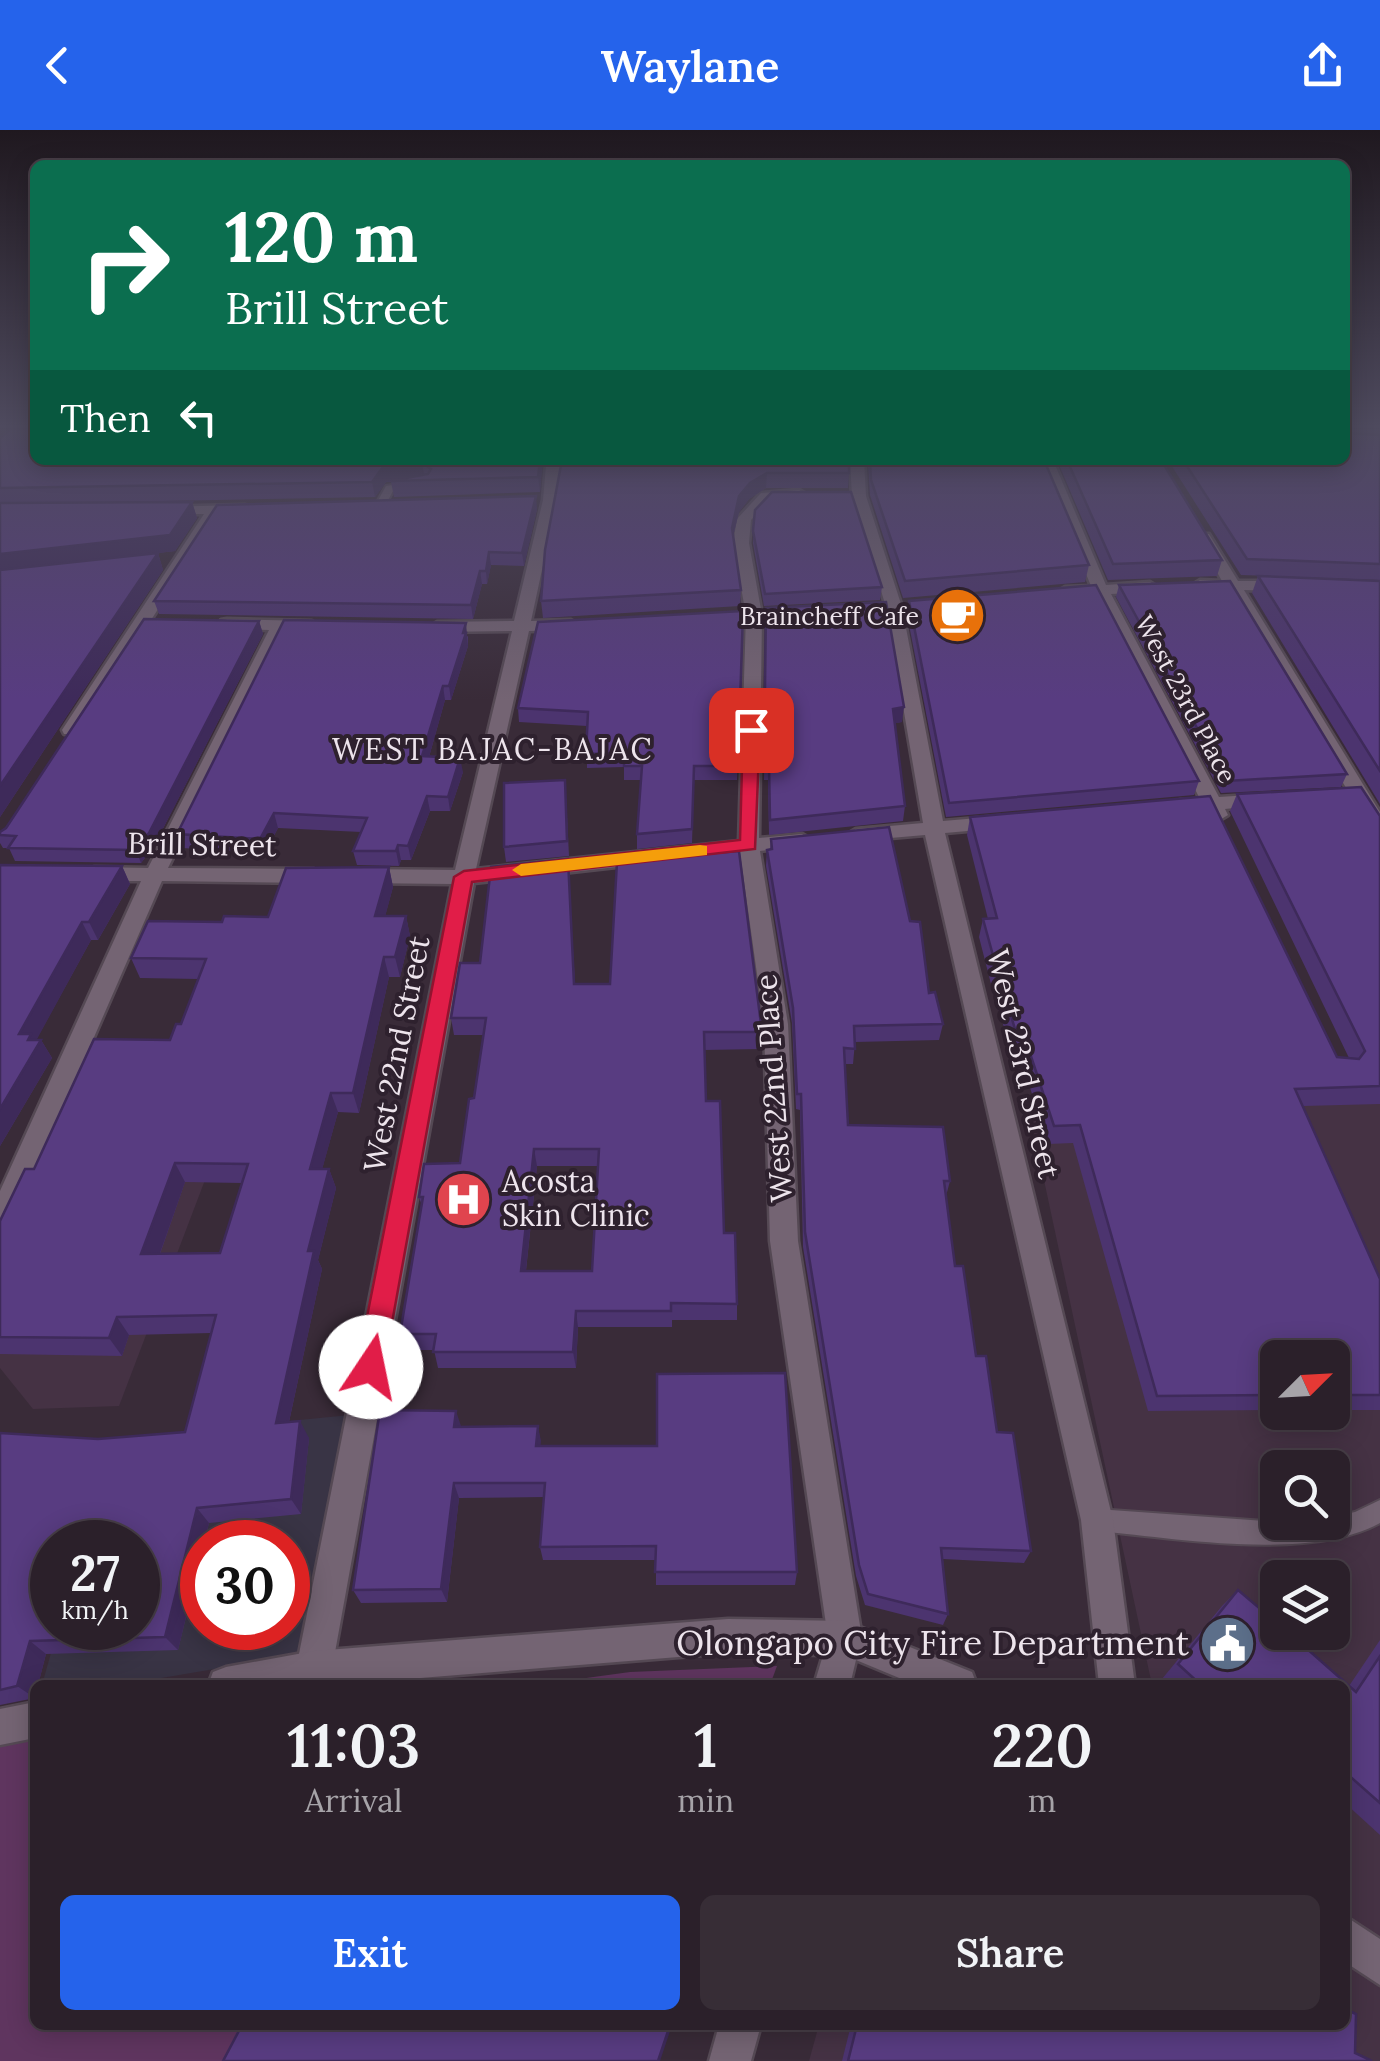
<!DOCTYPE html>
<style>
body{margin:0;font-family:Lora,serif;background:#372d36;color:#f1f3f6;height:100vh;display:flex;flex-direction:column;font-size:38px;white-space:nowrap}
*{box-sizing:border-box;margin:0}
p{font-size:32px;color:#a6a3a8}
.icon{flex:none;width:55px;height:55px;fill:none;stroke:currentColor;stroke-width:2;stroke-linecap:round;stroke-linejoin:round}
.map{position:relative;flex:1;overflow:hidden}
.side{position:absolute;left:30px;top:1550px;width:1320px;height:350px;display:flex;flex-direction:column;background:#2b202a;border-radius:15px;box-shadow:0 5px 25px #0003,0 0 0 2px #473e47}
.side>*{flex:none}
.banner{position:absolute;left:30px;top:30px;width:1320px;height:305px;border-radius:15px;box-shadow:0 5px 25px #0003,0 0 0 2px #473e47;background:#0b6e4f;color:#fff;overflow:hidden}
.needle{width:65px;rotate:66deg}
.fabs{position:absolute;left:1260px;top:1210px;display:grid;gap:20px}
.fabs a{display:grid;place-items:center;width:90px;height:90px;border-radius:15px;background:#2b202a;box-shadow:0 5px 25px #0003,0 0 0 2px #473e47;font-size:50px}
.speed{position:absolute;left:30px;top:1390px;display:flex;gap:20px;font-size:50px;font-weight:700;text-align:center}
.speed>*{display:grid;place-content:center;width:130px;height:130px;border-radius:50%;background:#2b202a;box-shadow:0 5px 25px #0003,0 0 0 2px #473e47;line-height:1}
.speed small{font-size:25px;font-weight:400}
.speed .limit{border:15px solid #d22;background:#fff;color:#111}
.pin{position:absolute;display:grid;place-items:center;width:85px;height:85px;color:#fff;margin:-42px;border-radius:20px;box-shadow:0 5px 15px #0006}
.me{position:absolute;width:110px;margin:-55px;rotate:11deg;stroke-linejoin:round;filter:drop-shadow(0 0 8px #0008)}
.turn{display:flex;align-items:center;gap:35px;height:210px;padding:0 30px;font-size:45px}
.turn .icon{width:130px;height:130px;stroke-width:2.5}
.turn b{display:block;font-size:70px;line-height:85px}
.then{display:flex;align-items:center;height:95px;padding:0 30px;background:#0003;gap:20px;font-size:38px}
.eta{display:flex;justify-content:space-evenly;align-items:center;height:170px;text-align:center}
.eta b{font-size:60px;font-weight:600;line-height:70px}
.button{display:flex;gap:20px;margin-top:auto;padding:20px 30px}
.button a{flex:1;height:115px;border-radius:15px;background:#2563eb;color:#fff;font-size:40px;font-weight:600;line-height:115px;text-align:center}
.button a+a{background:#372d36;color:#f1f3f6}
header{display:flex;justify-content:space-between;align-items:center;height:130px;padding:0 30px;background:#2563eb;color:#fff;font-size:45px;font-weight:600}
.map>svg:first-child{display:block}
</style>
<header><svg class="icon" aria-label="back" viewBox="0 0 24 24"><path d="M15 5l-7 7 7 7"/></svg>Waylane<svg class="icon" aria-label="share" viewBox="0 0 24 24"><path d="M12 15V3M7 8l5-5 5 5M5 13v7h14v-7"/></svg></header>
<div class="map">
<svg width="1380" height="1931" viewBox="0 0 1380 1931">
<rect width="100%" height="100%" fill="#392b38"/>
<g fill="#453244" fill-rule="evenodd">
<path d="M1380 938V1931H809L819 1895H1345V1555H1152L1029 980ZM1278 1228H1332V1282H1278ZM1278 1338H1332V1392H1278ZM1278 1448H1332V1502H1278Z"/>
<path d="M205 1050 119 1276 33 1279 0 1238V1149L45 1055Z"/>
</g>
<path fill="#393445" fill-rule="evenodd" d="M350 1285 297 1525 120 1555H42L58 1498H138V1412L110 1309ZM202 1412H288V1498H202Z"/>
<g fill="#5f355f">
<path d="M777 1536 770 1555H535L630 1542Z"/>
<path d="M35 1608V1895H249L231 1931H0V1615Z"/>
</g>
<g fill="none" stroke-linecap="round" stroke-linejoin="round">
<defs>
<g id="service">
<path d="M414 352 419 355 417 357 393 361 385 376 376 374 386 356Z"/>
<path d="M1380 1370V1393C1309 1432 1176 1408 1097 1401L1089 1398 1086 1390 1089 1382 1097 1379 1278 1392H1332V1387L1355 1382Z"/>
</g>
<g id="minor">
<path d="M557 330H659L652 334 560 338 557 370 531 491 571 490 579 495 571 500 529 501 476 739 739 711 746 485 733 413 737 389 761 363 799 360 806 364 799 368 770 370 751 390 749 413 762 485 759 708 802 704 812 710 802 716 760 721 788 894 798 1111 862 1508 857 1520 845 1525 833 1520 828 1508 770 1111 764 894 740 723 474 753 332 1539 326 1551 318 1555 302 1551 296 1539 452 754 359 753 348 746 359 739 455 740 512 501 437 502 429 497 437 492 514 491 543 370 546 336Z"/>
<path d="M850 330H864L866 366 902 477 943 691 1001 686 1011 692 1001 698 945 703 1113 1390 1135 1555H1099L1081 1390 925 705 856 711 846 705 856 699 923 693 886 477 852 366Z"/>
<path d="M1039 330H1053L1106 455 1150 452 1158 457 1150 462 1111 464 1219 667 1265 664 1272 666V674L1225 679 1228 685 1218 691 1211 689 1206 680 1180 682 1170 676 1180 670 1200 669 1095 465 1065 467 1057 462 1065 457 1091 456Z"/>
<path d="M245 375 252 379 250 382 219 384 78 604H64L62 600 204 384H160L153 380 155 377Z"/>
<path d="M1199 404H1209L1238 451H1285L1293 456 1285 461 1244 460 1380 682V704L1370 698 1228 460H1200L1192 455 1200 450 1222 451 1197 407Z"/>
<path d="M227 489 312 491 320 496 312 501 285 500 168 738 314 739 325 746 314 753 162 751 14 1091 10 1099 0 1102V1061L141 751H94L83 744 94 737 148 738 269 500 221 498V490Z"/>
</g>
<g id="tertiary">
<path d="M728 1489 845 1491 972 1542 977 1555H916L856 1530 850 1555H814L823 1525 728 1523 334 1555H208L213 1542 226 1537 314 1521Z"/>
<path d="M35 1572V1608L0 1615V1579Z"/>
<path d="M1345 1786 1380 1809V1855L1345 1832Z"/>
<path d="M719 1895H761L751 1931H709Z"/>
</g>
</defs>
<use href="#service" stroke="#554954" stroke-width="4"/>
<use href="#minor" stroke="#554954" stroke-width="5"/>
<use href="#tertiary" stroke="#554954" stroke-width="5"/>
<use href="#service" fill="#746473" fill-rule="evenodd"/>
<use href="#minor" fill="#746473" fill-rule="evenodd"/>
<use href="#tertiary" fill="#746473" fill-rule="evenodd"/>
</g>
<g fill="#4c346f" fill-rule="evenodd">
<path d="M1345 299H1380V450L1241 445 1168 330H1345Z"/>
<path d="M0 308 35 330H550L542 336 540 362 394 367 391 352H386L375 367 110 372H192L197 388 175 421 158 423 163 440 0 687Z"/>
<path d="M562 330 849 343 848 358H766L749 369 739 382 733 407 741 460 740 476 543 488 541 471Z"/>
<path d="M868 330H1044L1089 435 1085 452 903 468 870 365Z"/>
<path d="M1057 330H1161L1222 430 1217 446 1108 450Z"/>
<path d="M537 379 524 436 491 435 487 454H482L473 489 159 484 154 471Z"/>
<path d="M755 380 882 457 880 470 764 476 753 413Z"/>
<path d="M1258 446 1380 451V674L1252 463Z"/>
<path d="M1119 455 1347 644 1341 657 1221 663 1116 467Z"/>
<path d="M909 471 1199 651 1194 665 946 687 907 484Z"/>
<path d="M766 478 902 592 895 593 905 676 903 691 769 705 768 650H764Z"/>
<path d="M743 481 737 650H694L692 713 637 719V704L641 650H624V637L587 638V596L519 592 518 578Z"/>
<path d="M259 491 263 504 154 716 141 733 15 731 9 718H3L0 713V702Z"/>
<path d="M468 506V516L451 570H445L429 627 463 642 450 681H430L411 730H401L399 736 357 735 353 721 361 702 278 698 265 723 182 718 177 704Z"/>
<path d="M1237 664 1380 686V974L1303 976 1380 1149V1280H1332V1228H1278V1280L1148 1281 1073 1013 1048 1014 1017 917H1010L992 858 979 807 983 789H988L967 705 970 687 1337 927 1349 928 1230 681Z"/>
<path d="M566 665 569 726 506 732 504 717Z"/>
<path d="M771 709 910 791 929 863 943 894 939 910 855 912 853 934H845L848 995 950 1051 946 1066 955 1136 976 1226 1031 1421 1024 1433 943 1429 948 1484 943 1495 865 1475 856 1446 803 1117 800 980 796 979 792 893 766 736 767 720H770Z"/>
<path d="M692 725 762 902 761 919 704 920 706 971 724 1103 737 1174V1190H672V1197H578L576 1238H438L434 1220H406L400 1204 422 1076 419 1067 460 1033 474 968 483 905H454L451 888 480 833 568 729 575 854H610ZM537 1036H598L592 1141H526Z"/>
<path d="M0 735 122 736 130 754 98 810H91L36 910H41L52 928 0 1016Z"/>
<path d="M389 737 393 757 385 786H406L410 806 400 847H389L359 983 338 982 322 1039H329L336 1058 318 1130 322 1139 289 1292 309 1308 301 1384 209 1393 178 1520 46 1524 38 1555H35V1568L0 1575V1303L98 1309 185 1302 211 1203 129 1205 122 1226 0 1224V1091L34 1039 170 910 181 894 199 849 140 848 131 828 222 792 268 787ZM185 1052 242 1053 220 1123 160 1124Z"/>
<path d="M538 1296 540 1316 797 1442 795 1455H656V1430H543L540 1417 544 1367 459 1368 447 1472 361 1473 353 1460 461 1297Z"/>
<path d="M1238 1460 1349 1556 1380 1510V1705L1345 1673V1555H1169L1162 1549 1222 1476Z"/>
<path d="M851 1895H1345L1355 1923 1372 1931H842Z"/>
</g>
<g fill="#3e2a5a">
<path d="M540 330H550L542 336 540 362 538 347Z"/>
<path d="M422 333 425 348 386 352 375 367 372 352 383 337Z"/>
<path d="M767 343 766 358 749 369 739 382 731 414 732 398 739 366 750 353Z"/>
<path d="M536 366 537 379 524 436 522 423Z"/>
<path d="M192 372 197 388 175 421 158 423 163 440 0 687V424Z"/>
<path d="M489 422 491 435 487 454 486 441Z"/>
<path d="M480 441 482 454 473 489 471 475Z"/>
<path d="M259 491 263 504 154 716 141 733 136 720Z"/>
<path d="M466 493 468 516 451 570 449 556Z"/>
<path d="M443 556 445 570 425 641 422 626Z"/>
<path d="M904 577 902 592 891 594 893 579Z"/>
<path d="M460 628 463 642 450 681 448 667Z"/>
<path d="M427 666 430 681 411 730 408 716Z"/>
<path d="M274 683 278 698 265 723 260 709Z"/>
<path d="M398 715 401 730 399 736 396 721Z"/>
<path d="M122 736 130 754 98 810 89 792Z"/>
<path d="M389 737 393 757 380 806 375 786Z"/>
<path d="M406 786 410 806 400 847 395 827Z"/>
<path d="M82 792 91 810 36 911 41 910 52 928 0 1016V979L19 904Z"/>
<path d="M384 827 389 847 359 983 353 963Z"/>
<path d="M331 963 338 982 317 1058 310 1039Z"/>
<path d="M534 1019 537 1036 524 1158 521 1141Z"/>
<path d="M175 1033 185 1052 153 1143 141 1124Z"/>
<path d="M329 1039 336 1058 318 1130 322 1139 285 1310 276 1293 308 1121Z"/>
<path d="M576 1181 578 1197 576 1238 573 1222Z"/>
<path d="M117 1187 129 1205 122 1226 109 1208Z"/>
<path d="M456 1281 461 1296 454 1297Z"/>
<path d="M300 1291 309 1308 301 1384 291 1369Z"/>
<path d="M538 1296 541 1311 539 1331 536 1316Z"/>
<path d="M454 1353 459 1368 447 1472 441 1459Z"/>
<path d="M197 1378 209 1393 204 1412H202V1419L178 1520 165 1507Z"/>
<path d="M30 1511 46 1524 38 1555H35V1568L17 1556Z"/>
<path d="M670 1895H672L660 1931H658Z"/>
</g>
<g fill="#583c81" stroke="#3e2a5a" stroke-width="2.5" fill-rule="evenodd">
<path d="M10 299H35V330H540L538 347 391 351 428 344 431 339 422 333 383 337 372 352 0 358V308Z"/>
<path d="M1345 299H1348V303L1380 305V434L1247 429 1183 330H1345Z"/>
<path d="M562 330H849V343H767L750 353 739 366 732 398 741 460 541 471 545 420Z"/>
<path d="M870 330H1044L1089 435 905 451 871 350Z"/>
<path d="M1067 330H1161L1222 430 1113 434Z"/>
<path d="M772 362H851L882 457 765 464 753 401 755 380Z"/>
<path d="M536 366 522 423 489 422 486 441H480L471 475 154 471 217 375Z"/>
<path d="M192 372 170 405 0 424V373Z"/>
<path d="M158 423 0 656V440Z"/>
<path d="M1258 446 1380 451V641Z"/>
<path d="M1230 451 1347 644 1226 651 1119 455Z"/>
<path d="M1096 455 1199 651 949 673 909 471Z"/>
<path d="M886 472 904 577 893 579 905 676 770 690 769 635H764L766 478Z"/>
<path d="M743 481 738 636H694L692 699 637 704 642 636H624V623L586 624 588 582 518 578 538 492Z"/>
<path d="M144 489 259 491 149 703 136 720 8 718 16 706 0 705V702L6 698Z"/>
<path d="M284 490 466 493 463 503H466L449 556H443L422 626 460 628 448 667 427 666 408 716 398 715 396 721H353L367 688 274 683 260 709 177 704Z"/>
<path d="M565 650 567 711 504 717V653Z"/>
<path d="M1361 657 1380 686V956L1295 959 1380 1149V1265H1332V1228H1278V1265L1157 1266 1080 995 1054 996 1022 899H1015L997 840 983 789 997 788 970 687 1210 666 1337 927 1359 929 1365 921 1237 664Z"/>
<path d="M889 697 910 791 920 792 929 863 935 862 943 894 854 896 855 919 844 918 848 995 943 997 950 1051H944L955 1136H963L976 1226H986L997 1302 1013 1303 1031 1421 941 1418 948 1484 868 1464 859 1435 805 1102 801 964H797L793 878 767 720 772 719 771 709Z"/>
<path d="M692 716V725L739 721 762 902H704L706 971H720L724 1103H735L737 1174 671 1173V1181H576L573 1222H433L436 1204H400L423 1067H419L424 1034 460 1033 469 969 474 968 486 888H451L460 833H480L491 737 568 729 574 854H610L617 732 634 731 635 722ZM534 1019H599L592 1141H521Z"/>
<path d="M0 735 122 736 89 792H82L19 904H31L28 910H41L0 979Z"/>
<path d="M389 737 375 786H406L395 827H384L353 963H331L310 1039H329L308 1121H314L276 1293 300 1291 291 1369 197 1378 165 1507 30 1511 17 1556 0 1560V1303L98 1309 185 1302 216 1185 117 1187 109 1208 0 1207V1091L25 1039H34L94 909 170 910 176 894H181L206 829 131 828 148 791 222 792 224 786 268 787 286 738ZM175 1033 248 1034 220 1123 141 1124ZM52 1412H138V1498H52Z"/>
<path d="M785 1243 797 1442H655L656 1416 540 1417 545 1353H454L441 1459 353 1460 380 1280 456 1281 454 1297 538 1296 536 1316H657V1244Z"/>
<path d="M1238 1460 1278 1494V1502H1288L1356 1562 1380 1526V1673L1345 1642V1555H1201L1178 1534Z"/>
<path d="M1345 1879 1356 1884 1355 1923 1372 1931H848L857 1895H1345Z"/>
<path d="M242 1895H670L658 1931H223Z"/>
</g>
<linearGradient id="sky" x2="0" y2="1"><stop stop-color="#1f181f"/><stop offset="0.52" stop-color="#4e4a5e"/><stop offset="1" stop-color="#4e4a5e" stop-opacity="0"/></linearGradient>
<rect width="1380" height="570" fill="url(#sky)"/>
<path fill="#e11d48" stroke="#92132f" stroke-width="2.5" d="M751 595 760 600 755 719 472 752 384 1237 380 1246 371 1250 361 1246 357 1237 454 747 464 741 740 710 743 600Z"/>
<path fill="#f59e0b" d="M700 715 707 716V725L521 746 512 740 521 734Z"/>
<defs>
<symbol id="cafe-disc" viewBox="-11 -11 22 22"><circle r="9.5" fill="#e8710a" stroke="#2e212e"/><path d="M-5.5-4.5H6V0H3Q3 3.5 0 3.5H-2.5Q-5.5 3.5-5.5 0ZM3-3.2v2h1.7v-2ZM-6 4.5H4V6H-6Z" fill="#fff"/></symbol>
<symbol id="hospital-disc" viewBox="-11 -11 22 22"><circle r="9.5" fill="#e0444e" stroke="#2e212e"/><path d="M-5-5h3v3.5h4V-5h3V5h-3V1.5h-4V5h-3Z" fill="#fff"/></symbol>
<symbol id="civic-disc" viewBox="-11 -11 22 22"><circle r="9.5" fill="#5c6f8a" stroke="#2e212e"/><path d="M-.6-6.5H3V-4.5H.6V-3L4-1V1h2V6H-6V1h2V-1L-.6-3ZM-1.2 2.5V6h2.4V2.5Z" fill="#fff"/></symbol>
</defs>
<g fill-rule="evenodd">
<use href="#cafe-disc" x="926" y="454" width="63" height="63"/>
<use href="#hospital-disc" x="432" y="1038" width="63" height="63"/>
<use href="#civic-disc" x="1196" y="1482" width="63" height="63"/>
</g>
<g text-anchor="middle" stroke-width="8" stroke-linejoin="round" paint-order="stroke">
<g font-size="25" fill="#ede4ec" stroke="#2e212e" text-anchor="end">
<text x="919" y="495">Braincheff Cafe</text>
</g>
<g font-size="25" fill="#ede4ec" stroke="#2e212e">
<text transform="translate(1186 569) rotate(62)" y="9">West 23rd Place</text>
</g>
<g font-size="30" letter-spacing="2.5" fill="#ede4ec" stroke="#2e212e">
<text x="493" y="630">WEST BAJAC-BAJAC</text>
</g>
<g font-size="30" fill="#ede4ec" stroke="#2e212e">
<text transform="translate(202 715) rotate(1)" y="10">Brill Street</text>
<text transform="translate(397 924) rotate(-79)" y="10">West 22nd Street</text>
<text transform="translate(1023 934) rotate(77)" y="10">West 23rd Street</text>
<text transform="translate(774 958) rotate(-94)" y="10">West 22nd Place</text>
</g>
<g font-size="30" fill="#ede4ec" stroke="#2e212e" text-anchor="start">
<text x="502" y="1062">Acosta<tspan x="502" dy="34">Skin Clinic</tspan></text>
</g>
<g font-size="35" fill="#ede4ec" stroke="#2e212e" text-anchor="end">
<text x="1189" y="1525">Olongapo City Fire Department</text>
</g>
</g>
</svg>
<div class="fabs">
<a><svg class="needle" viewBox="-14 -14 28 28"><path d="M0-13l5 13h-10z" fill="#e53935"/><path d="M0 13l5-13h-10z" fill="#a6a3a8"/></svg></a>
<a><svg class="icon" aria-label="search" viewBox="0 0 24 24"><circle cx="10" cy="10" r="6"/><path d="M15 15l6 6"/></svg></a>
<a><svg class="icon" aria-label="layers" viewBox="0 0 24 24"><path d="M12 4l9 5-9 5-9-5zM3 14l9 5 9-5"/></svg></a>
</div>
<div class="speed"><div>27<small>km/h</small></div><div class="limit">30</div></div>
<div class="pin" style="left:751px;top:600px;background:#d93025"><svg class="icon" aria-label="arrive" viewBox="0 0 24 24"><path d="M6 21V4h12l-3 4 3 4H6"/></svg></div>
<svg class="me" style="left:371px;top:1237px" viewBox="-20 -20 40 40"><circle r="19" fill="#fff"/><path d="M0-13L10 11 0 6-10 11z" fill="#e11d48"/></svg>
<div class="banner">
<div class="turn"><svg class="icon" aria-label="right" viewBox="0 0 24 24"><path d="M7 20v-9h11M14 6l5 5-5 5"/></svg><div><b>120 m</b>Brill Street</div></div>
<div class="then">Then<svg class="icon" aria-label="left" viewBox="0 0 24 24"><path d="M17 20v-9H6M10 6l-5 5 5 5"/></svg></div>
</div>
<section class="side">
<div class="eta">
<div><b>11:03</b><p>Arrival</p></div>
<div><b>1</b><p>min</p></div>
<div><b>220</b><p>m</p></div>
</div>
<div class="button"><a>Exit</a><a>Share</a></div>
</section>
</div>
